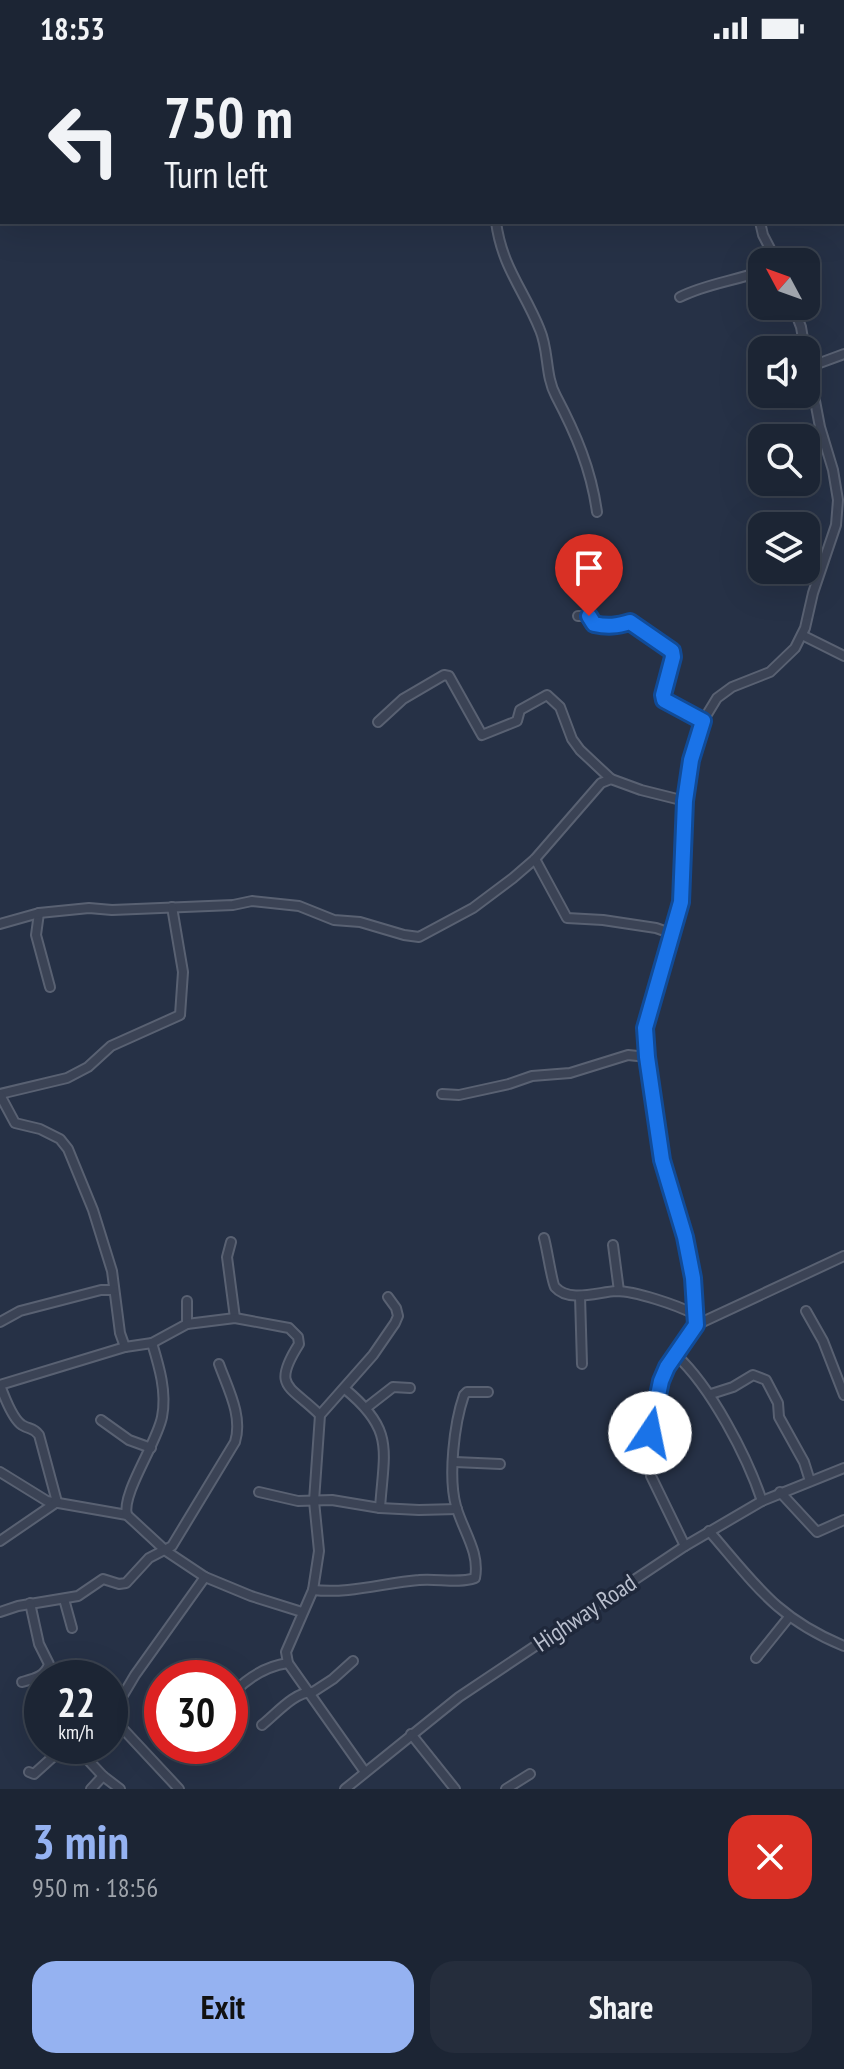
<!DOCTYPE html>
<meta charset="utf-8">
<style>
body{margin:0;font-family:"PT Sans Narrow",sans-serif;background:#252d3c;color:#f1f3f6;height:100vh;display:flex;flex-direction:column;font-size:30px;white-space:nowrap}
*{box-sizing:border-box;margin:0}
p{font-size:26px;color:#a0a5ac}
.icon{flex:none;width:44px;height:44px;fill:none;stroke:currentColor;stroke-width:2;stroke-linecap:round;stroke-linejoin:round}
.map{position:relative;height:1733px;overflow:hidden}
.details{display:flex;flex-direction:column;background:#1c2534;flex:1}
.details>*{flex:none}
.guide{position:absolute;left:0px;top:0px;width:844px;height:168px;box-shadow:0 8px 32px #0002,0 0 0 2px #3a424f;background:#1c2534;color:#f1f3f6;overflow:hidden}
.needle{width:52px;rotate:311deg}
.buttons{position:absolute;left:748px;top:192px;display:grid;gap:16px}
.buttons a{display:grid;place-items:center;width:72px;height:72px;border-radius:16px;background:#1c2534;box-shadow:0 8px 32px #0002,0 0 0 2px #3a424f;font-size:40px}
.speed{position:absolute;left:24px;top:1604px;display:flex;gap:16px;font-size:40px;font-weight:700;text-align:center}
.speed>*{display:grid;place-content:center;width:104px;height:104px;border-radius:50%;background:#1c2534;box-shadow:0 8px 32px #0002,0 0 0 2px #3a424f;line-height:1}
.speed small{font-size:20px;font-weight:400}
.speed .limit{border:12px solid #d22;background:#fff;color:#111}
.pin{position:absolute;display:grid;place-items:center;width:68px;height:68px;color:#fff;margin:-82px -34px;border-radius:50% 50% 50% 0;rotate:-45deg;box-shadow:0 0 8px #0007}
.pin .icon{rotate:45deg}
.me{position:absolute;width:88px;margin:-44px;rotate:11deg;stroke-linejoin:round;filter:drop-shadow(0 0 6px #0008)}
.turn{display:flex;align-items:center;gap:28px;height:168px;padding:0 32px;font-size:36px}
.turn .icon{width:104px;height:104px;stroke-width:2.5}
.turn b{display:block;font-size:56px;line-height:68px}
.round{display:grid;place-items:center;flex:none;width:84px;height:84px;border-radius:24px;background:#252d3c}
.overview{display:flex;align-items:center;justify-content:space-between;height:136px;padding:0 32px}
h1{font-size:48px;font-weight:700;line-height:60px;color:#95b2f1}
.cta{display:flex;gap:16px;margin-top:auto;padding:16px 32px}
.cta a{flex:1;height:92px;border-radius:24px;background:#95b2f1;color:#111;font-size:32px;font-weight:700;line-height:92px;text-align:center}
.cta a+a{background:#252d3c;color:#f1f3f6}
.status{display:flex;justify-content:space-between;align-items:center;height:56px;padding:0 40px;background:#1c2534;direction:ltr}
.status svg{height:22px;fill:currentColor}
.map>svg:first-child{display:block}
</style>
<div class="status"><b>18:53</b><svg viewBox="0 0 49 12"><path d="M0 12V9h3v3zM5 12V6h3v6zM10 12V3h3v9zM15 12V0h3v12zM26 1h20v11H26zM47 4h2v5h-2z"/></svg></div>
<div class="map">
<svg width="844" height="1733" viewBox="0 0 844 1733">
<rect width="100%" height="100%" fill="#263146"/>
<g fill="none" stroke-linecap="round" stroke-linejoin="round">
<defs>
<g id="minor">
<path d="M811 0V2"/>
<path d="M740 2V0"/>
<path d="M842 160 844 162"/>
<path d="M496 166C502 211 524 234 540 274 549 295 545 320 556 340 576 378 591 413 597 456"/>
<path d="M760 166 763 179 777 206"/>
<path d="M680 241C706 228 734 225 762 215"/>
<path d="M793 250 801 271 805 294"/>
<path d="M809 311 844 298"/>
<path d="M578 560H589L594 568C608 571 617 570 630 566 643 575 668 586 673 601L663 639 664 644 703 665"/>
<path d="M802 579 844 600"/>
<path d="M378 666 403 643 444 619 449 620 482 679 517 665 520 654 547 639 560 651 572 683 580 694 611 723"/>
<path d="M535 803 567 862 603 864 656 872 673 878"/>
<path d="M39 857 36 879 50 931"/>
<path d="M0 868 39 857 89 852 112 854 233 849 252 845 299 850 334 864 360 866 404 879 419 881 473 852 513 822 535 803 601 727 611 723 641 734 685 745"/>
<path d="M0 1038 67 1022 88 1011 111 990 180 959 183 916 172 851"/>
<path d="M442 1038 459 1039 509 1028 532 1020 570 1017 628 999 647 1001"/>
<path d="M0 1039 15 1067 40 1073 60 1083 68 1093 93 1154 112 1215 120 1277 125 1291"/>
<path d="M544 1182C547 1192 552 1227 555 1231 569 1247 598 1236 616 1235 635 1235 677 1249 694 1258"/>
<path d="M231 1186 227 1201 235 1262"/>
<path d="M613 1189 619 1235"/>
<path d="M580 1240 582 1308"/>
<path d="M806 1255 823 1285 844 1339"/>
<path d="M0 1266 20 1255 101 1234H114"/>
<path d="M187 1268V1245"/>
<path d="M696 1269 693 1222 685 1181 662 1104 647 1001 645 972 681 846 685 745 691 704 703 665 717 642 732 631 770 616 795 592 805 572 813 537 836 469 838 444 833 414 820 371 806 298"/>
<path d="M676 1299C711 1331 747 1400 762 1445"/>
<path d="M345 1333C395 1374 384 1394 380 1452"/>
<path d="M711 1338 733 1331 753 1319 766 1324 778 1347 779 1361 804 1406 810 1425"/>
<path d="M366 1352 393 1331 410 1332"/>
<path d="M101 1364 129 1384 151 1392"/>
<path d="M455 1406 500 1408"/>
<path d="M0 1416 47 1445 127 1459 166 1495 205 1521 251 1540 302 1556"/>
<path d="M259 1436 298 1445 332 1444 380 1452 419 1454 457 1453"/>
<path d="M780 1436 817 1476 844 1464"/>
<path d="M127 1459C121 1438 157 1387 162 1361 167 1336 159 1310 152 1287"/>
<path d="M709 1475C755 1528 776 1562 844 1590"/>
<path d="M0 1485 57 1446 39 1379C33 1371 30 1374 22 1369 13 1363 4 1340 0 1329L125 1291 152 1287 187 1268 235 1262 289 1272 298 1281 299 1288C271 1332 290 1329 320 1359"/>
<path d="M685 1490 651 1420 648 1394 652 1360 667 1311 696 1269 844 1200"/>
<path d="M313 1534C350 1538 383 1527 419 1524 437 1522 458 1528 475 1522 480 1496 463 1475 456 1450 448 1421 454 1368 464 1339L467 1336H488"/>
<path d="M64 1543 72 1572"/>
<path d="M0 1556 18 1550 78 1540 103 1523 119 1528 126 1527 149 1502 172 1490 235 1386C243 1360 228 1333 219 1308"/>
<path d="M756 1602 789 1561"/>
<path d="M22 1626C33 1623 45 1621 49 1608L39 1588 30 1547"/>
<path d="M234 1636C249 1621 267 1610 288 1607"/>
<path d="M110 1654 119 1646 135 1619 205 1521"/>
<path d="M110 1659 179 1733"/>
<path d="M262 1669C276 1658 295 1635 313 1636L333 1623 353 1605"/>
<path d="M411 1678 455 1733"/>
<path d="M75 1690 103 1720 120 1733"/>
<path d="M29 1716 34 1718 65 1690"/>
<path d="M365 1716 288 1607 286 1596 313 1534 319 1495 314 1445 320 1359 373 1299 395 1267 398 1260 396 1252 388 1241"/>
<path d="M91 1733 103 1720"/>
<path d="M345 1733 459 1641 685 1490 762 1445 844 1412"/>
<path d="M506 1733 530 1718"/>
</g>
</defs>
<use href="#minor" stroke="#596172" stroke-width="12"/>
<use href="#minor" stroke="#3b4355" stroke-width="8"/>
</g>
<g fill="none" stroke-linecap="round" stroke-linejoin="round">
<defs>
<path id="route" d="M589 560 594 568C608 571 617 570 630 566L672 595 673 601 663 639 664 644 703 665 691 704 685 745 681 846 645 972 647 1001 662 1104 685 1181 693 1222 696 1269 667 1311 661 1325 650 1377"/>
</defs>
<use href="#route" stroke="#114b97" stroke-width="20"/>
<use href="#route" stroke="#1a73e8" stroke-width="14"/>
</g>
<g text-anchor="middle" stroke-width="7" stroke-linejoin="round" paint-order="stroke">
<g font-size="24" fill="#b9bfce" stroke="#1f283b">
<text transform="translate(585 1557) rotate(-34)" y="8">Highway Road</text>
</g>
</g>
</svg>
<div class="buttons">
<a><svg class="needle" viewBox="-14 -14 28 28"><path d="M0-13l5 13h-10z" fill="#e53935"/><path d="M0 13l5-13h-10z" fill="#a0a5ac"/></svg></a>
<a><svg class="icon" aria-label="sound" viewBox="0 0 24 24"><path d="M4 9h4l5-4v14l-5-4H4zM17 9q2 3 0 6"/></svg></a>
<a><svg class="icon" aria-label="search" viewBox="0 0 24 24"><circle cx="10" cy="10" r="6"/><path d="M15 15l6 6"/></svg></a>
<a><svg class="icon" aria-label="layers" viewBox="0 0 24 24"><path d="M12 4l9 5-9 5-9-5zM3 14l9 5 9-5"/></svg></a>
</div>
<div class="speed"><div>22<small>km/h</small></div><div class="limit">30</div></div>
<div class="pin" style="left:589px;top:560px;background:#d93025"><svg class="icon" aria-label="arrive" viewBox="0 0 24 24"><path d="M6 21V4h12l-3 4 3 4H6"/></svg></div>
<svg class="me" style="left:650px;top:1377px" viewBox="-20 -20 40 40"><circle r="19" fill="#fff"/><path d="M0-13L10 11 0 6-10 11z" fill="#1a73e8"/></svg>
<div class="guide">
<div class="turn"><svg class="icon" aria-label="left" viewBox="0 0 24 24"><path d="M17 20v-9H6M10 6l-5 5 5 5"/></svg><div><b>750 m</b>Turn left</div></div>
</div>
</div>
<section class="details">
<div class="overview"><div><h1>3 min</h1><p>950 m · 18:56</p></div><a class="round" style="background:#d93025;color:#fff"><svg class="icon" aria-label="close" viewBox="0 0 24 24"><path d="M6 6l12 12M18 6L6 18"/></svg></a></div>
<div class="cta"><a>Exit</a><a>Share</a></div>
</section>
